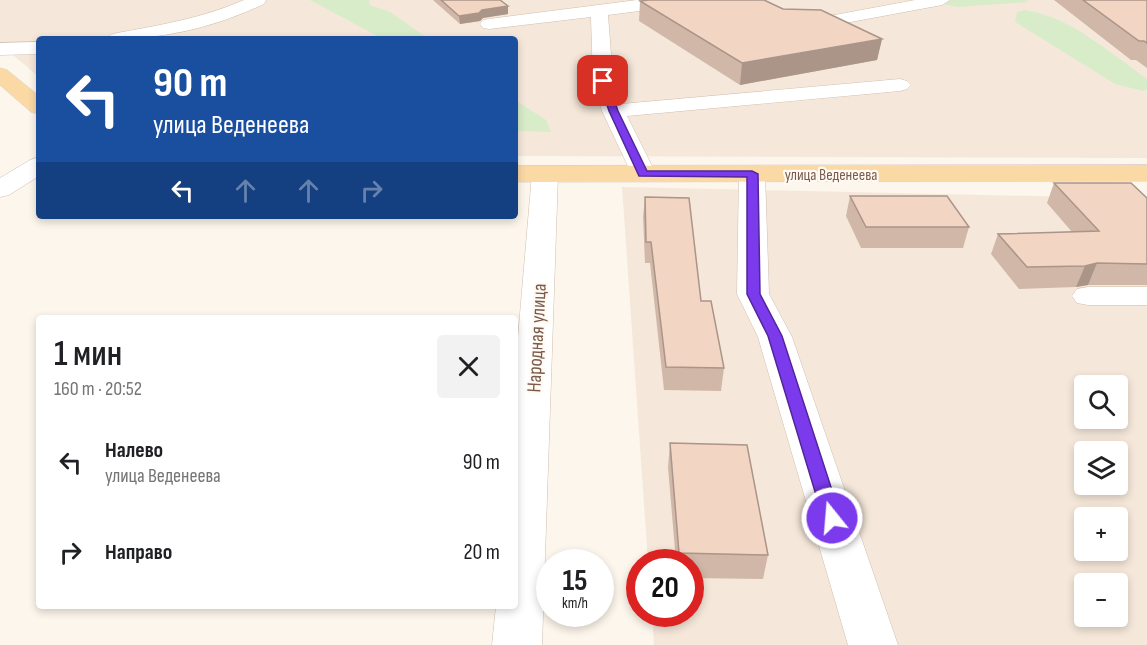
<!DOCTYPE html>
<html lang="ru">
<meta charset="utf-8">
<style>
body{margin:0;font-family:"Sofia Sans Condensed",sans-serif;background:#f2f2f2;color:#202124;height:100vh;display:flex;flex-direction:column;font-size:22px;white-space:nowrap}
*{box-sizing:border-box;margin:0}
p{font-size:20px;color:#757577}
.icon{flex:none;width:33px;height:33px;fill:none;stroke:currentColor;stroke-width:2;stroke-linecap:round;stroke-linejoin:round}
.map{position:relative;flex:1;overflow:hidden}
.panel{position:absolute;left:36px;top:315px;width:482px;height:294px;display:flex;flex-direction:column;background:#fff;border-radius:6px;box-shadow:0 3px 9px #0003}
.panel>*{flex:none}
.top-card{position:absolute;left:36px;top:36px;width:482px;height:183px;border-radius:6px;box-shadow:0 3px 9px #0003;background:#1a4fa0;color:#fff;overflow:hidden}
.fabs{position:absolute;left:1074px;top:375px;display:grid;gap:12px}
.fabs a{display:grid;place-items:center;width:54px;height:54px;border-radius:6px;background:#fff;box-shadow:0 3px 9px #0003;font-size:30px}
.speed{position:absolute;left:536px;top:549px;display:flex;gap:12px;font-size:30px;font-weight:700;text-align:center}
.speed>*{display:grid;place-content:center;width:78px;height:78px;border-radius:50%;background:#fff;box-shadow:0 3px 9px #0003;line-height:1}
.speed small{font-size:15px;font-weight:400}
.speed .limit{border:9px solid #d22;background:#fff;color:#111}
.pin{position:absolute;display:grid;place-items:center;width:51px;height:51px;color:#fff;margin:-26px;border-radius:12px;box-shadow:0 3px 9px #0006}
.me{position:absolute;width:66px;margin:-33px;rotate:343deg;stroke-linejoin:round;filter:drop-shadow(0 0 4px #0008)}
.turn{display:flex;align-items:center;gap:21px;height:126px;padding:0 18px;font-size:27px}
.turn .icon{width:78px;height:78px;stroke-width:2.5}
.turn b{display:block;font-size:42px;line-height:51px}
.lanes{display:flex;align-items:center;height:57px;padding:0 18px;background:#0003;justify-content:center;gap:30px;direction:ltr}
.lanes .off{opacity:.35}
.round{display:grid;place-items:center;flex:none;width:63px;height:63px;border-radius:6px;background:#f2f2f2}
.summary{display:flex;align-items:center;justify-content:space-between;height:102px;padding:0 18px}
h1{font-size:36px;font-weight:600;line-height:45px}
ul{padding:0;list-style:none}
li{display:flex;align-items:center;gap:18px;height:90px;padding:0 18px}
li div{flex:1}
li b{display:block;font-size:22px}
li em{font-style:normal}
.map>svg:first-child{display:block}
</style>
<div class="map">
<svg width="1147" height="645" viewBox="0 0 1147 645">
<rect width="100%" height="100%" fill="#fdf6ec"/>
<g fill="#f5e8da" fill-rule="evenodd">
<path d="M0 0H1147V158L515 156 514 39H39V77L0 44Z"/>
<path d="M622 187 1126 198 1147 219V645H654L652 614H690V562H648ZM1084 386H1118V418H1084ZM1084 452H1118V484H1084ZM1084 518H1118V550H1084ZM1084 584H1118V616H1084Z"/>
</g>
<g fill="#d8ecc9">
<path d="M310 0H369L370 5 390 12 429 39H383Z"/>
<path d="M922 0H1025L1029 2 958 7Z"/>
<path d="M1025 10C1071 17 1110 53 1147 79V89L1143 91 1115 84 1015 22 1017 12Z"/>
<path d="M515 100 546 120 551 132 515 131Z"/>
</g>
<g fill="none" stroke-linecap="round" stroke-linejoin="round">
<defs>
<g id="minor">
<path d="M244 0H266L264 4C212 28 165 39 108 39L110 35 117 33C161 25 203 18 244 0Z"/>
<path d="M637 0H653L655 5 653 9 647 10 608 15 613 81 621 104 900 79 907 81 911 85 907 89 900 91 627 116 656 174 652 179 643 182 634 179 602 111 593 81 591 17 489 29 483 28 480 24 483 20 489 19Z"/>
<path d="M744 0H761L760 2 790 18 813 19 915 0H950L942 5 813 29 781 27 744 8 742 4Z"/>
<path d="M39 42V54L0 55V43Z"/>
<path d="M39 157V176L9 195 0 197V178L30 160Z"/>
<path d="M545 166 554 169 558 174 542 645H492L496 606H514V384L532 174 536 169Z"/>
<path d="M752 166 761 169 765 174 769 294 792 337 898 645H848L758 337 737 294 739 174 743 169Z"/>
<path d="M1088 287H1147V305H1088L1077 303 1072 296 1077 289Z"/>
</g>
<g id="major">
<path d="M0 68 7 70 39 96V114L31 112 0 85Z"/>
<path d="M1147 165V181L514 182V166Z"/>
</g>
</defs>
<use href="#minor" stroke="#d1beb0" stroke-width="1"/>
<use href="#major" stroke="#dad1cd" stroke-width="1"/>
<use href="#minor" fill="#fff" fill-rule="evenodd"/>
<use href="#major" fill="#fbd9a5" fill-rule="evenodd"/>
</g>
<g fill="#d1b7a8">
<path d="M433 0H500L508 6V14L483 18 480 21 460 24Z"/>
<path d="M1054 0H1147V68L1136 60H1131Z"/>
<path d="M640 1 783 9 882 39 877 60 740 85 639 21Z"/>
<path d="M1054 183 1147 198V285H1088L1076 287 1019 289 991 254 998 234 1072 232 1047 203Z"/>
<path d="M850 196 969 227 963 248H861L846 216Z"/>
<path d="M645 197 701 301 724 368 721 391 664 390 650 263H645L643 217Z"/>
<path d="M670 443 768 555 763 579 690 578V562H676L668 467Z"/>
</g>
<g fill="#aa9588">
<path d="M508 6V14L483 18 480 21 460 24 459 16 482 10Z"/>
<path d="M882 39 877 60 740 85 742 63Z"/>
<path d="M1097 263 1088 285 1076 287 1085 266Z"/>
</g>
<g fill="#f3d5c3" stroke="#aa9588" stroke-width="1.5">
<path d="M441 0H500L508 6 482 10 479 13 459 16Z"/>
<path d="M649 0H764L783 9 821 10 882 39 742 63 640 1Z"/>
<path d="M1083 0H1147V43L1144 41H1139Z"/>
<path d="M1054 183H1131L1147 198V264L1097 263 1085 266 1027 267 998 234 1099 231Z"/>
<path d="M850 196H947L969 227H866Z"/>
<path d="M645 197 689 198 701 301H711L724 368 666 367 651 242H646Z"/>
<path d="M670 443 747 445 768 555 679 553Z"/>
</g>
<path fill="#7c3aed" stroke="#51269a" stroke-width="1.5" d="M603 78 607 81 618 111 647 171H752L758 174 760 294 782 336 841 518 838 522 832 524 826 522 823 518 768 336 747 294V177L639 176 609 111 599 81Z"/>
<g text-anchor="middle" stroke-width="4.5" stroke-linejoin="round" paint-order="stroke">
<g font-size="16" fill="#7a5c4d" stroke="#fffaf3">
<text x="831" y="180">улица Веденеева</text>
</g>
<g font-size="20" fill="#7a5c4d" stroke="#fffaf3">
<text transform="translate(536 338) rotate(-87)" y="7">Народная улица</text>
</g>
</g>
</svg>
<div class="fabs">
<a><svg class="icon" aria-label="search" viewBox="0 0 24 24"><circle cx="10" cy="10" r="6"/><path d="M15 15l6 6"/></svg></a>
<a><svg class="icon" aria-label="layers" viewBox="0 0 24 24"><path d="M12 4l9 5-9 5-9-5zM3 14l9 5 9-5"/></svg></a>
<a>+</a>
<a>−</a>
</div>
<div class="speed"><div>15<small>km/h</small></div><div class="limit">20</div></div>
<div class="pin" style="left:603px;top:81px;background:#d93025"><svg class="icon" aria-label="arrive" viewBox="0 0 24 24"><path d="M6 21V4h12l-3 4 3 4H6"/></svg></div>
<svg class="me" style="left:832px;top:518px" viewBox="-20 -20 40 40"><circle r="17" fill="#7c3aed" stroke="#fff" stroke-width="3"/><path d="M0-11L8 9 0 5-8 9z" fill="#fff"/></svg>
<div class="top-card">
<div class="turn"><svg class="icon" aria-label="left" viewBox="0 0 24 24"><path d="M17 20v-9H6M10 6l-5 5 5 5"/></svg><div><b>90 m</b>улица Веденеева</div></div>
<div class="lanes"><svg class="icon" aria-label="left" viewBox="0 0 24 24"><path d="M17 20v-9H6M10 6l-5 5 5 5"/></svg><svg class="icon off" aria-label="ahead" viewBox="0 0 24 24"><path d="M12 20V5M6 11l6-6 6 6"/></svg><svg class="icon off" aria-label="ahead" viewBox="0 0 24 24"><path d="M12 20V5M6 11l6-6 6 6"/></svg><svg class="icon off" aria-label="right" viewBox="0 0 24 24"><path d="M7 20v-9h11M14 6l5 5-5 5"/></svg></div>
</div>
<section class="panel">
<div class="summary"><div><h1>1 мин</h1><p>160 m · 20:52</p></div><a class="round"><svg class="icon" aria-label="close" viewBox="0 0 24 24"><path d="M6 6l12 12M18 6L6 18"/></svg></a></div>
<ul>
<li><svg class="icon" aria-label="left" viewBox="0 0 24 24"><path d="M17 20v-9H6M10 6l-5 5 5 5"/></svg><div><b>Налево</b><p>улица Веденеева</p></div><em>90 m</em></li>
<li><svg class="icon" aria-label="right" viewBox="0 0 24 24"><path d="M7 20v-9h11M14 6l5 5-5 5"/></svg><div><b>Направо</b></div><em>20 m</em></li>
</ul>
</section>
</div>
